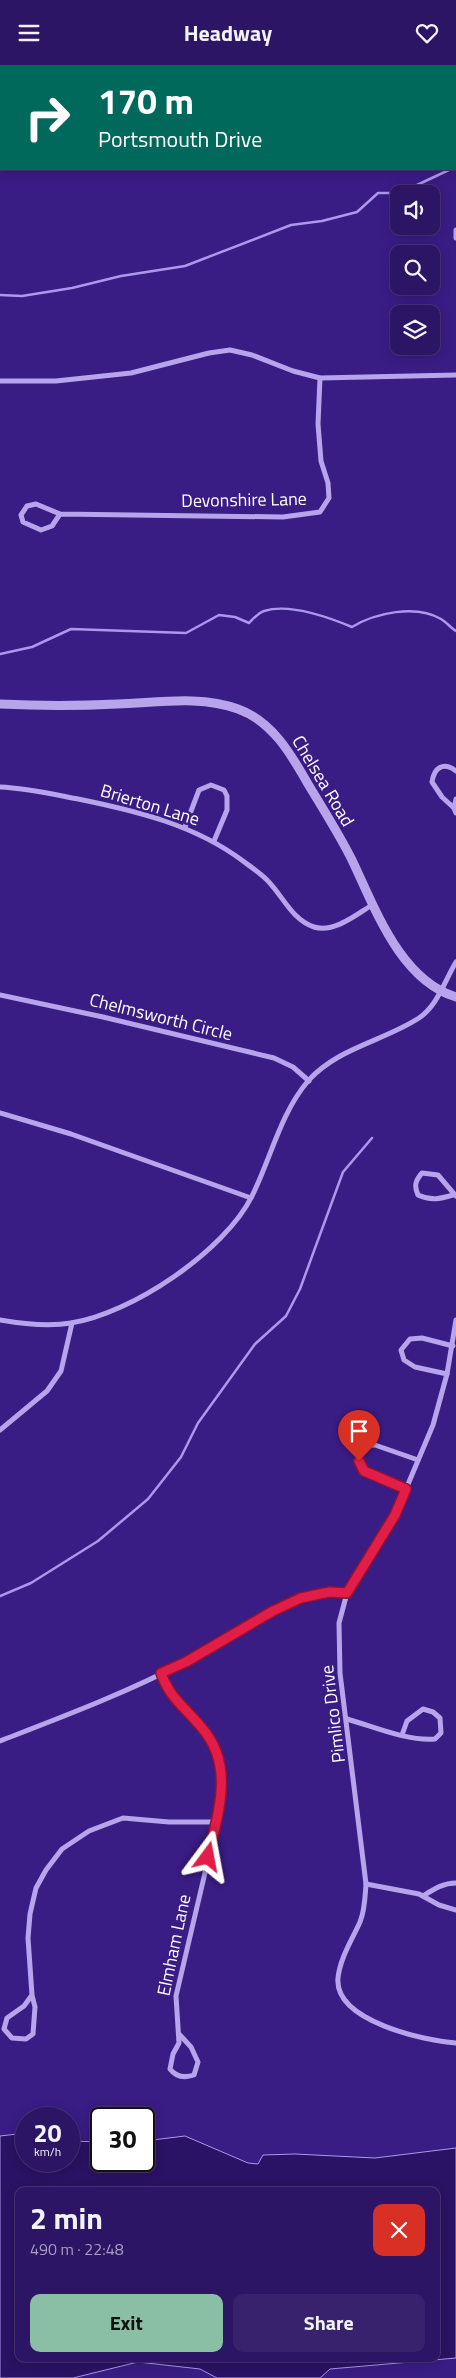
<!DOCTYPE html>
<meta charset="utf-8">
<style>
body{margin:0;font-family:"Titillium Web",sans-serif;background:#38226d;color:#f1f3f6;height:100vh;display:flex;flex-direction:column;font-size:19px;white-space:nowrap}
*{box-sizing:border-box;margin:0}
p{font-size:16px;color:#a69fbf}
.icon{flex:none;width:28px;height:28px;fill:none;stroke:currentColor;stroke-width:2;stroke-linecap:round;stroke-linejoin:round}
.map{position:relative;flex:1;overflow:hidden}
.sheet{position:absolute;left:15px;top:2122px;width:425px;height:175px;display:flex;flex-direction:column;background:#2c1564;border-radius:10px;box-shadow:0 2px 12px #0003,0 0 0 1px #483478}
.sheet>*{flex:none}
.top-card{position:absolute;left:0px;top:0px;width:456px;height:105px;box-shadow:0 2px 12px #0003,0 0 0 1px #483478;background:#00695c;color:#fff;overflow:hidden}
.tools{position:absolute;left:390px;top:120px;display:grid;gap:10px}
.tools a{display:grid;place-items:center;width:50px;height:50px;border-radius:10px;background:#2c1564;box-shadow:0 2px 12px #0003,0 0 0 1px #483478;font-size:25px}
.speed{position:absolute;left:15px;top:2042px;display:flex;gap:10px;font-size:25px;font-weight:700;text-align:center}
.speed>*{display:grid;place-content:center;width:65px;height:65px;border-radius:50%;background:#2c1564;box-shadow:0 2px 12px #0003,0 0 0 1px #483478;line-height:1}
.speed small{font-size:12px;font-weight:400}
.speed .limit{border:2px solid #111;border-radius:8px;background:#fff;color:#111}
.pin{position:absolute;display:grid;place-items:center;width:42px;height:42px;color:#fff;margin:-51px -21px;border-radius:50% 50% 50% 0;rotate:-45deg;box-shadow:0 0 5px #0007}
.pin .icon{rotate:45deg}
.me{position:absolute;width:55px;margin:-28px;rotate:13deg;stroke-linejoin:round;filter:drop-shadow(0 0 4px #0008)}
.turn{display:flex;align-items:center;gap:18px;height:105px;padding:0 15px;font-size:22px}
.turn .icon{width:65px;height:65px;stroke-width:2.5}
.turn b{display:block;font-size:35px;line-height:42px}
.round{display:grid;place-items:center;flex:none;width:52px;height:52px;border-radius:10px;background:#38226d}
.overview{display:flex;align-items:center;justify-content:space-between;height:85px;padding:0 15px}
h1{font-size:30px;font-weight:700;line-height:38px}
.action{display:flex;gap:10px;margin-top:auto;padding:10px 15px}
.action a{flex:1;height:58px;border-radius:10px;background:#8abfa5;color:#111;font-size:20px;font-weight:700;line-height:58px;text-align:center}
.action a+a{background:#38226d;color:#f1f3f6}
header{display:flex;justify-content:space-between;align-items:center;height:65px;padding:0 15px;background:#2c1564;font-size:22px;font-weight:700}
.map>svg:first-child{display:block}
</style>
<header><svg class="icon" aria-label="menu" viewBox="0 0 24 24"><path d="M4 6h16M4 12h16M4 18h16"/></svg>Headway<svg class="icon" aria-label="heart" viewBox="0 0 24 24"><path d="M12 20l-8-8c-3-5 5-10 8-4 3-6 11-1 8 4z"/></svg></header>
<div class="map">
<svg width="456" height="2313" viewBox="0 0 456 2313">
<rect width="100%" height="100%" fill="#3a1c85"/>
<path fill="#2a1364" stroke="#ad97ed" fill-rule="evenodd" d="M26 2068V2096H69V2076L101 2077V2096H144V2076L185 2071 248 2098 258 2099 263 2090 295 2089 375 2093 456 2083V2293L330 2304 320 2313H217L200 2304 138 2297 73 2313H0V2071ZM19 2126H436V2294H19Z"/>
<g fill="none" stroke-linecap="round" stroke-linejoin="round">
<g stroke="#ad97ed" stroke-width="2.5">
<path d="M455 102 456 101"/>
<path d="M0 230 22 231 72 223 121 211 185 201 291 160 322 156 357 147 378 128H400L451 104"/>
<path d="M0 589 32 582 71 564 186 568 219 550 235 552 249 558C253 554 258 548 264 546 289 538 328 552 352 562 375 548 416 539 441 554 446 557 451 563 456 566"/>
<path d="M0 1531 31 1518 98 1476 148 1434 181 1392 198 1358 255 1279 286 1251 300 1224 343 1107 372 1073"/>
</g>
<g stroke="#b7a4eb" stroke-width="5">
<path d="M438 0 439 1"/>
<path d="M140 1V0"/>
<path d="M423 1 424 0"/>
<path d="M456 165V173"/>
<path d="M0 316H56L131 308 209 288 230 285 252 290 293 306 320 313 456 310"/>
<path d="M60 449 52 461 41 465 23 457 21 450 27 441 36 439 60 449 283 452 320 447 329 433 328 418 321 396 318 359 320 313"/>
<path d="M0 722C27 723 52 729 78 734 137 746 195 760 243 796 251 802 260 808 267 815 283 831 292 855 314 862 334 868 356 850 372 840"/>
<path d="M456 734 454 743 456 748"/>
<path d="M454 743 442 732 432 717C434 703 443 696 456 706"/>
<path d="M185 762 199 725 211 720 224 725 227 731V745L214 776"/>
<path d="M0 930 103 952 274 993 293 1002 309 1016"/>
<path d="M0 1048 71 1069 251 1133"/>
<path d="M453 1130C440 1134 431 1136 418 1130 414 1121 415 1116 422 1108L438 1110 456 1131"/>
<path d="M0 1255C23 1259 48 1262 71 1258 131 1249 225 1186 252 1131 271 1093 280 1049 308 1016 337 983 384 976 419 953 438 940 445 915 456 897"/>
<path d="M456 1255 447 1309 433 1360 395 1450 347 1528 339 1558 340 1608 366 1819C365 1832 365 1845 360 1857 352 1875 340 1893 338 1913 334 1956 425 1976 456 1978"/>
<path d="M447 1309 415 1302 404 1295 401 1285 410 1274 422 1273 453 1281"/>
<path d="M0 1365 47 1326 61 1306 72 1258"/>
<path d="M406 1424 364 1406C357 1397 358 1387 368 1380H375L418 1395"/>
<path d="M161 1608C174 1643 211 1660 220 1693 223 1708 221 1724 221 1740L176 1931 179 1978 173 1989 170 2004C176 2012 185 2013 194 2010L198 1997 191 1982 179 1969"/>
<path d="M347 1654C375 1662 406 1676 435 1674L441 1668 440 1653 433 1647 423 1644 407 1656 402 1670"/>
<path d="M0 1676C62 1652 126 1628 185 1597 237 1570 286 1525 347 1528"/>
<path d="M366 1819 419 1829 439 1840 456 1845"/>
<path d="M423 1831C434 1824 443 1818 456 1818"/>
<path d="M32 1930 35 1942 33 1969 26 1974 12 1973 4 1964 7 1953 24 1941 32 1930 28 1873 30 1849 36 1823 46 1805 62 1784 89 1766 123 1753 169 1757H216"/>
</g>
<path stroke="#b7a4eb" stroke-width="9" d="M0 639C39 641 78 641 117 639 156 638 200 630 238 644 272 656 291 689 308 719 323 744 339 769 352 795 375 843 400 915 456 932"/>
</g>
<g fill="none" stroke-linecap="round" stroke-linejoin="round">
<defs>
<path id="route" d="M208 1792C218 1748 235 1701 202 1663 186 1643 170 1634 161 1608L186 1597 273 1546 301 1533 329 1527 347 1528 395 1450 406 1424 364 1406 359 1396"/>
</defs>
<use href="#route" stroke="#92132f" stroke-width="12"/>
<use href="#route" stroke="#e11d48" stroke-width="9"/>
</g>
<g text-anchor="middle" stroke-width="5" stroke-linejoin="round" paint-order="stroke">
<g font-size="18" fill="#fff" stroke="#3a1c85">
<text transform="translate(244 435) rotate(-1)" y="6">Devonshire Lane</text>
<text transform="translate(323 716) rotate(59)" y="6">Chelsea Road</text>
<text transform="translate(150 740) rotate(17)" y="6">Brierton Lane</text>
<text transform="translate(161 952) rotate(14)" y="6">Chelmsworth Circle</text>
<text transform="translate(333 1649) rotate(-97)" y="6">Pimlico Drive</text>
<text transform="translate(174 1880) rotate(-78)" y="6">Elmham Lane</text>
</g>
</g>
</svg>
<div class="tools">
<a><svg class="icon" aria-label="sound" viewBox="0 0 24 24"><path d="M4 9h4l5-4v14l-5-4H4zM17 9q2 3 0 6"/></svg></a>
<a><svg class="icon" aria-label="search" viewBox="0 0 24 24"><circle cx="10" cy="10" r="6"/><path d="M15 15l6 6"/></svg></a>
<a><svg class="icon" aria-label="layers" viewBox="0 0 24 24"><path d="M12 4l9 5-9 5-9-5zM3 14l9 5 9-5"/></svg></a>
</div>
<div class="speed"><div>20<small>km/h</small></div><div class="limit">30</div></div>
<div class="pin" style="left:359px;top:1396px;background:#d93025"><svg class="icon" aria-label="arrive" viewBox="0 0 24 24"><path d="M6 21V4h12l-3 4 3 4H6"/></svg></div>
<svg class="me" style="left:208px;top:1792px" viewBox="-20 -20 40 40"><path d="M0-17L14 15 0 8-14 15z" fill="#e11d48" stroke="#fff" stroke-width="4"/></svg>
<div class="top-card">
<div class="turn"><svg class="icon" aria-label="right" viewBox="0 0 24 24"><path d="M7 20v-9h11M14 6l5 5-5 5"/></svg><div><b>170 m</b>Portsmouth Drive</div></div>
</div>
<section class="sheet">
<div class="overview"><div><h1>2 min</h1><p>490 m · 22:48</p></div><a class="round" style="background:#d93025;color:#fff"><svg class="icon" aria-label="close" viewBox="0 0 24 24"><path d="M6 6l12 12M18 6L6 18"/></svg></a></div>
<div class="action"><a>Exit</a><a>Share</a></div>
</section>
</div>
